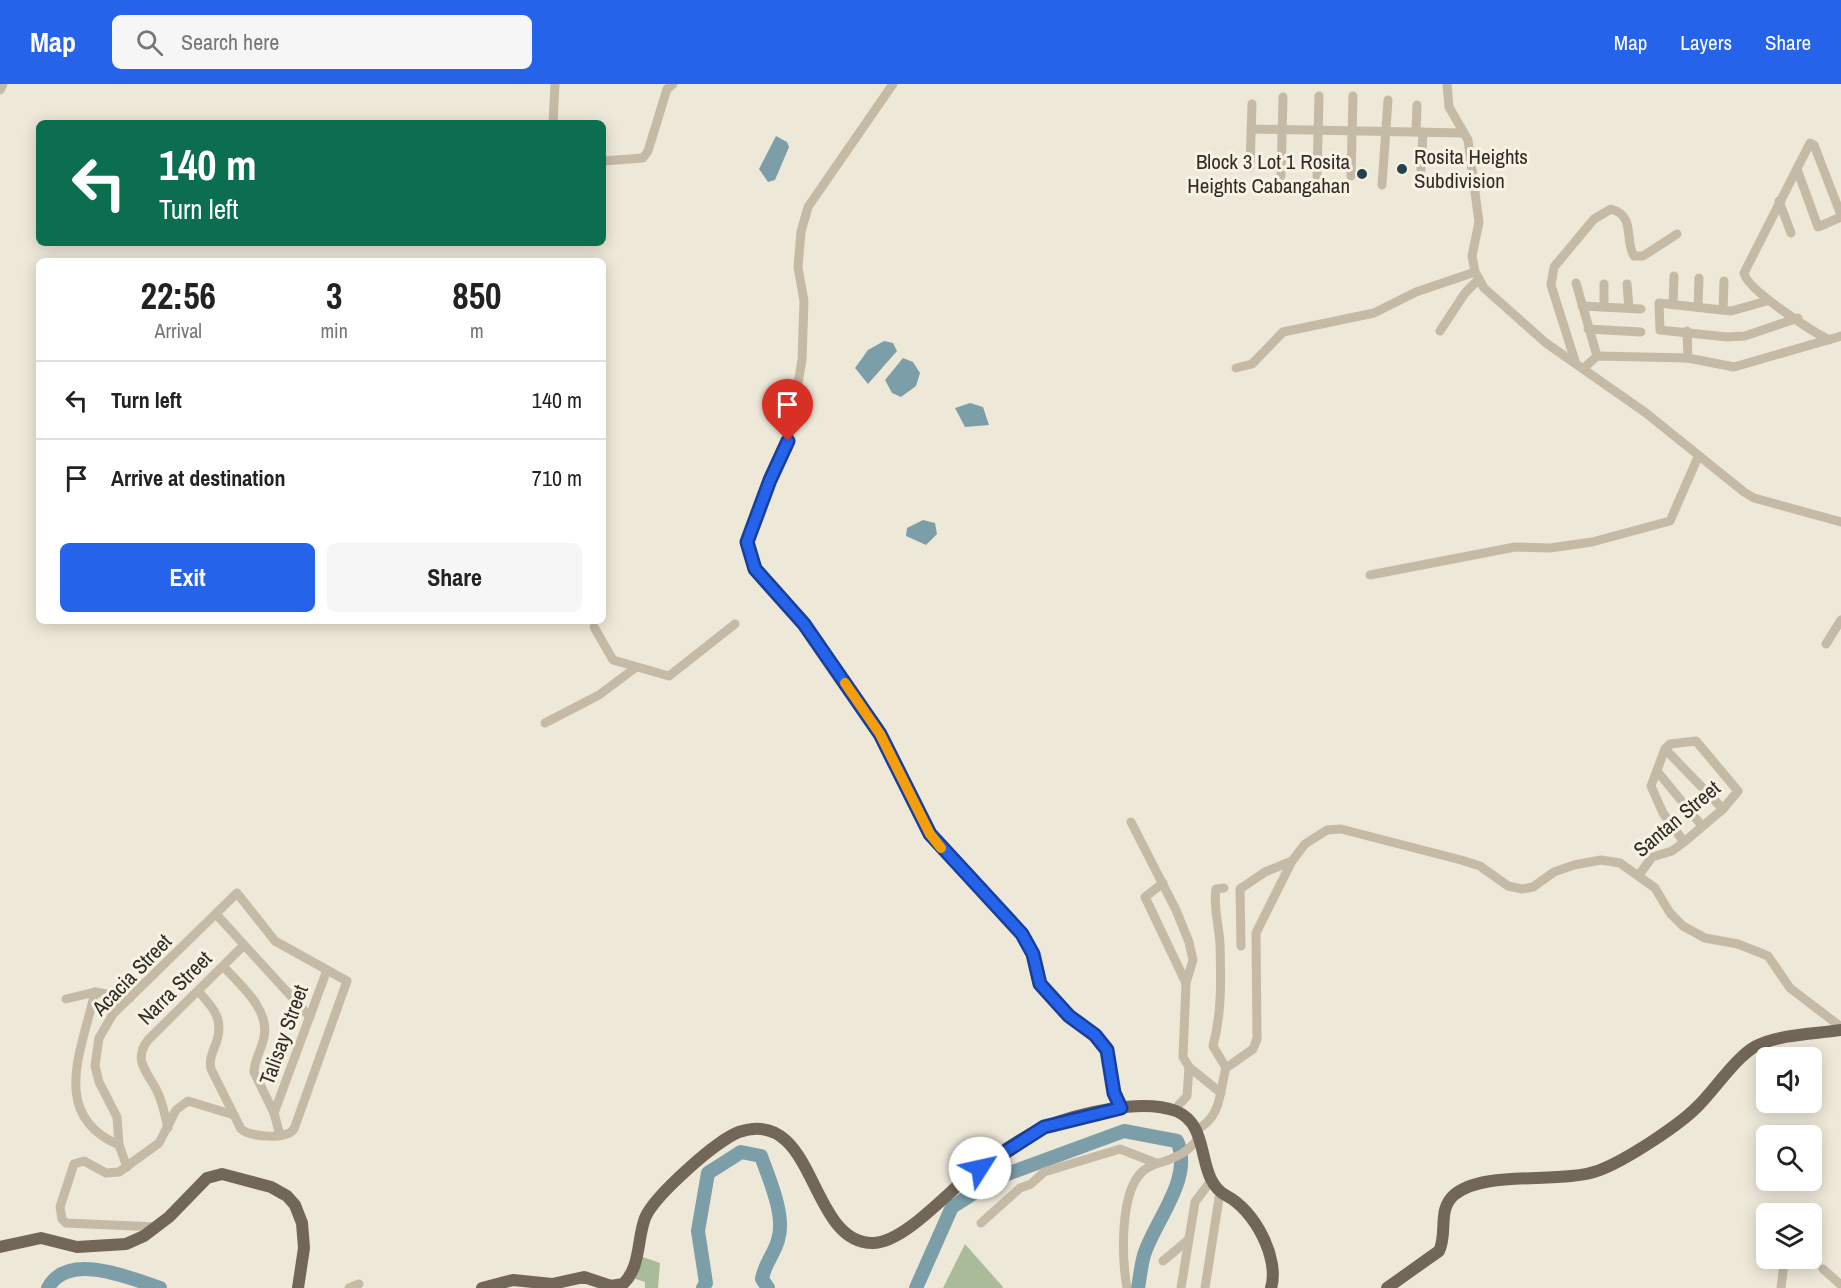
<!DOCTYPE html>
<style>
body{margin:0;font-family:"Archivo Narrow",sans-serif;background:#f6f6f6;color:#222;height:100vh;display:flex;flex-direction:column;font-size:22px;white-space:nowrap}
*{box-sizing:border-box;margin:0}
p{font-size:20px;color:#767676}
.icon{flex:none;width:33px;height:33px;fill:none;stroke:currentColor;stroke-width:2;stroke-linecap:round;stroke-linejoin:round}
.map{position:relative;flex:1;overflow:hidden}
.sheet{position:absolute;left:36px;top:174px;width:570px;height:366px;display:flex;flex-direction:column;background:#fff;border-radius:9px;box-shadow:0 3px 15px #0003}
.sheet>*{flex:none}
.top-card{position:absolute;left:36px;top:36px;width:570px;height:126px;border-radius:9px;box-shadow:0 3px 15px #0003;background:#0b6e4f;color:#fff;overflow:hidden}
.controls{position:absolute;left:1756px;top:963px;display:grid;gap:12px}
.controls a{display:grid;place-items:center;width:66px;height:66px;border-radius:9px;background:#fff;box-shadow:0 3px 15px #0003;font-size:30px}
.pin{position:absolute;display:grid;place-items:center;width:51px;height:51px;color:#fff;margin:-62px -26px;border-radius:50% 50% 50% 0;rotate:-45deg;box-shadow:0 0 6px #0007}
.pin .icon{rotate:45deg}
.me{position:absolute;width:66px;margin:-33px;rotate:55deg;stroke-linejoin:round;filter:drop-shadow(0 0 4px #0008)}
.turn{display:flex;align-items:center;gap:21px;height:126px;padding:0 24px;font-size:27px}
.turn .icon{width:78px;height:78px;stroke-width:2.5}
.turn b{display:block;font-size:42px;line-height:51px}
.eta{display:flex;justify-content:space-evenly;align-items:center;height:102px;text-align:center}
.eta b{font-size:36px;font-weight:700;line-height:42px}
.button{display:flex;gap:12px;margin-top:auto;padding:12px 24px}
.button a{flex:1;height:69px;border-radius:9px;background:#2563eb;color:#fff;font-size:24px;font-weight:700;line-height:69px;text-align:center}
.button a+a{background:#f6f6f6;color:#222}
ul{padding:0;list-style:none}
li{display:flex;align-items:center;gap:18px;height:78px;padding:0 24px;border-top:2px solid #e0e0e0}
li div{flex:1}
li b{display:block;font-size:22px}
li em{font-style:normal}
header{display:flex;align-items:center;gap:36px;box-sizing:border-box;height:84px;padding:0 30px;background:#2563eb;color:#fff}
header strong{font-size:28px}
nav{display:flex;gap:33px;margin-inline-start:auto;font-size:21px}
.search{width:420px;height:54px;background:#f6f6f6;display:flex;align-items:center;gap:15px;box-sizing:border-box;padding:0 21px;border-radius:9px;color:#767676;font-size:22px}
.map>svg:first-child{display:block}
</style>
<header>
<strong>Map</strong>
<div class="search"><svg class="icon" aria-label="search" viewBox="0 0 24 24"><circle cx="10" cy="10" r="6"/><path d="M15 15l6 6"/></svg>Search here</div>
<nav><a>Map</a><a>Layers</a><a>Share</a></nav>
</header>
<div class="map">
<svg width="1841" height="1204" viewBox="0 0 1841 1204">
<rect width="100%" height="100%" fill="#eee8d9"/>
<g fill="#aabb9a">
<path d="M965 1160 1003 1203 1002 1204H943Z"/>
<path d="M637 1171 660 1179 658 1204H645V1198L627 1192Z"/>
</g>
<g fill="#7b9ea8">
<path d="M776 52 787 58 789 63 775 96 768 98 759 85Z"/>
<path d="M884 257 893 259 897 267 868 300 855 284 868 266Z"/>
<path d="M903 274 913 278 920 289 916 302 901 313 892 309 885 296Z"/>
<path d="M970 319 983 323 989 341 965 343 955 324Z"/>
<path d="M923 436 935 439 937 450 926 461 906 452 907 444Z"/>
</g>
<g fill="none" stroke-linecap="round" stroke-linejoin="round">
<g stroke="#7b9ea8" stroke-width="14">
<path d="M48 1204C68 1167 130 1194 160 1204"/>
<path d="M703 1204 706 1199 698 1147 708 1089 741 1068 761 1072C769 1095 786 1132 778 1156 774 1171 765 1178 762 1195L768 1204"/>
<path d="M916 1204 952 1123 999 1093 1124 1047 1177 1057C1194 1094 1155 1136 1144 1171 1141 1182 1140 1193 1138 1204"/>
</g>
<g stroke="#c5baa6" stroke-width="9">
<path d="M893 0 808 123 801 148 798 183 804 217 802 276 788 357 770 396 747 458 755 485 804 540 880 650 930 750 1022 850 1033 869 1040 900 1107 966 1114 1009 1121 1024"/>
<path d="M1447 0 1449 23 1468 56 1479 138 1472 172 1475 188 1484 204 1546 259 1646 329 1744 408 1754 414 1841 438"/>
<path d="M0 6 3 0"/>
<path d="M553 39 555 0"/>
<path d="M1251 45 1464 49"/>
<path d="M1416 48 1417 21"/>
<path d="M603 77 643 74 648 67 667 5 673 0"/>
<path d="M1250 83 1252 20"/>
<path d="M1797 85 1818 143 1841 133"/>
<path d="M1421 86 1423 48"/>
<path d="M1281 92 1283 13"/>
<path d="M1317 92 1319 12"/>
<path d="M1351 92 1353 12"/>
<path d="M1382 101 1388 16"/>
<path d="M1779 117 1791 149"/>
<path d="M1576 199 1597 272"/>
<path d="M1627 200 1629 224"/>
<path d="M1767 217 1731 227 1659 219 1660 246 1727 253 1745 252 1798 234"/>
<path d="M1673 221 1674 192"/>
<path d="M1582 222 1641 225"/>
<path d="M1604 223V200"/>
<path d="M1698 223 1699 194"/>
<path d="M1723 226 1724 197"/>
<path d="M1588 245 1641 248"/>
<path d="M1440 247 1465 209 1479 195"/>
<path d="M1687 247 1688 274"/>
<path d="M1829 256C1812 247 1747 206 1744 189L1810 59 1814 61 1841 131"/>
<path d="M1576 280 1551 201 1554 183 1594 135 1611 125C1636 132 1624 155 1634 172H1643L1677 150"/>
<path d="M1236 284 1252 280 1283 248 1374 229 1416 208 1475 188"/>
<path d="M1583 285 1597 272 1688 274 1734 283 1841 252"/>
<path d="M1370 491 1515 463 1550 464 1592 458 1670 437 1698 373"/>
<path d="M594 543 613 576 669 592 735 540"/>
<path d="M1826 560 1841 536"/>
<path d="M545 639 599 611 635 584"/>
<path d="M1665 665 1723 725"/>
<path d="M1657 687 1702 742"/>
<path d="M1131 738 1176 826 1189 858 1193 876 1186 899 1183 973 1189 983 1221 1009"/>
<path d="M1639 791 1652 773 1672 767 1684 758 1723 725 1738 707 1696 657 1670 660 1665 665 1651 702 1663 729 1684 758"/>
<path d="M1163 799 1145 813 1186 899"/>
<path d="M1224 804 1216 805C1213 823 1219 841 1220 860 1221 895 1222 929 1213 962L1226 984"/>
<path d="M216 830 310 933"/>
<path d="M1241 862 1240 805 1265 788 1292 777"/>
<path d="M223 882C240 901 270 925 264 953 262 965 254 976 254 988L274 1029 280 1051"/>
<path d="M95 908C82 966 49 1031 119 1061"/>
<path d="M66 915 95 908 130 914"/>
<path d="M1174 1026 1187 1012 1189 983"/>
<path d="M274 1029 327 886"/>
<path d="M168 1044C165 1032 163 1019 157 1007 148 988 132 977 148 956L244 861"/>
<path d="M1196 1046C1222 1033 1219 1009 1226 984L1253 965 1257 955 1256 849 1292 777 1305 760 1327 746 1341 745 1461 776 1480 782 1508 802 1522 805 1533 803 1554 788 1574 781 1601 776 1620 779 1655 804 1670 829 1683 842 1705 854 1738 860 1768 872 1790 904 1841 943"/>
<path d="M127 1083 119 1061 117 1033 99 998 95 982 99 954 113 930 237 809 275 857 347 897 294 1045C286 1056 250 1053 241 1045L211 985C209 976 212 970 215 962 225 937 215 925 198 907"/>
<path d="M981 1139 1020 1104 1031 1100 1044 1088 1120 1065 1156 1079"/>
<path d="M157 1143 66 1139 62 1135 60 1123 74 1080 84 1077 106 1089 119 1088 159 1059 176 1026 188 1017 234 1031"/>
<path d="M1163 1177 1188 1156"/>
<path d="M1823 1185 1841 1201"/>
<path d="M349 1204 359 1200"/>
<path d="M1127 1204C1122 1175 1119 1108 1143 1087 1152 1079 1163 1079 1173 1074 1184 1070 1191 1063 1199 1054"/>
<path d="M1181 1204 1195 1118 1210 1098"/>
<path d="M1205 1204 1220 1108"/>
<path d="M1781 1204 1784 1180"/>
</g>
<g stroke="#726658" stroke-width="12">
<path d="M0 1163 41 1154 77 1163 126 1160 144 1152 169 1133 207 1094 222 1090 271 1103 287 1112 295 1121 302 1139 304 1164 298 1204"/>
<path d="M482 1204 513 1196 552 1200 584 1193 611 1202 623 1200C641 1183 637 1155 645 1134 654 1112 717 1056 739 1048 817 1022 808 1160 873 1159 903 1159 946 1110 969 1092 992 1074 1019 1054 1045 1043 1078 1029 1142 1014 1176 1027 1213 1042 1194 1095 1227 1112 1254 1126 1280 1174 1271 1204"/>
<path d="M1387 1204 1439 1167C1448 1149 1437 1126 1454 1111 1484 1085 1562 1101 1600 1086 1626 1076 1680 1041 1699 1021 1716 1004 1736 973 1756 962 1780 950 1815 950 1841 946"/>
</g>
</g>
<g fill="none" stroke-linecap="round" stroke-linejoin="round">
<defs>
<path id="route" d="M788 357 770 396 747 458 755 485 804 540 880 650 930 750 1022 850 1033 870 1040 900 1069 932 1095 951 1107 966 1114 1009 1121 1024 1044 1043 980 1084"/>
</defs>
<use href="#route" stroke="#184099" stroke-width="15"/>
<use href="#route" stroke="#2563eb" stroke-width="10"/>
<path stroke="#f59e0b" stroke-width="10" d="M845 599 880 650 930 750 941 764"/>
</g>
<g fill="#20434f" stroke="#f7f2e4" stroke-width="2">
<circle cx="1402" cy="85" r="6"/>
<circle cx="1362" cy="90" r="6"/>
</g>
<g text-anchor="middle" stroke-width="6" stroke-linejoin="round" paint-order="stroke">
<g font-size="21" fill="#322c26" stroke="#f7f2e4" text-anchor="start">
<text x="1414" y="80">Rosita Heights<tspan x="1414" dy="24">Subdivision</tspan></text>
<text x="1350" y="85" text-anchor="end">Block 3 Lot 1 Rosita<tspan x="1350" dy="24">Heights Cabangahan</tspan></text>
</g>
<g font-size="21" fill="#322c26" stroke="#f7f2e4">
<text transform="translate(1677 735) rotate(-40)" y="7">Santan Street</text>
<text transform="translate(132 891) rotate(-46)" y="7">Acacia Street</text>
<text transform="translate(175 904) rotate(-45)" y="7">Narra Street</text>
<text transform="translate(284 951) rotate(-70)" y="7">Talisay Street</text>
</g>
</g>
</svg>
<div class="controls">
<a><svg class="icon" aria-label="sound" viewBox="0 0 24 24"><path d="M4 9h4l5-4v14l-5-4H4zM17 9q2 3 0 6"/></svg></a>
<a><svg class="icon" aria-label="search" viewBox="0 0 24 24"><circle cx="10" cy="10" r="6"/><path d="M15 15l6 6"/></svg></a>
<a><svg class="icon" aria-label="layers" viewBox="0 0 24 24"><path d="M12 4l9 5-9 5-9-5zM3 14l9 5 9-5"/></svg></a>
</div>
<div class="pin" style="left:788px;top:357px;background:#d93025"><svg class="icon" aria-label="arrive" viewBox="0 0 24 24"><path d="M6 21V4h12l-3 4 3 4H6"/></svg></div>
<svg class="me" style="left:980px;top:1084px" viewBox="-20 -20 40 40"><circle r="19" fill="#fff"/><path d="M0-13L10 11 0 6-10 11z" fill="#2563eb"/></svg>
<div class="top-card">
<div class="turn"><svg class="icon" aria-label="left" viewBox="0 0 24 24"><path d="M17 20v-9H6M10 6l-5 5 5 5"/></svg><div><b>140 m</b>Turn left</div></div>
</div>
<section class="sheet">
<div class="eta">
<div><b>22:56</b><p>Arrival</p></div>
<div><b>3</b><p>min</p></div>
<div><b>850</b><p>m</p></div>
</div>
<ul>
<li><svg class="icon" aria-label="left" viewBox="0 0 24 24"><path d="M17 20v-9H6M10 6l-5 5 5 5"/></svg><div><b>Turn left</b></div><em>140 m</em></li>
<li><svg class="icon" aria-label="arrive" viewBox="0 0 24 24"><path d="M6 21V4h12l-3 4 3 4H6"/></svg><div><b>Arrive at destination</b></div><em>710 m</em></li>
</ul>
<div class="button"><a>Exit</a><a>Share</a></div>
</section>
</div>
